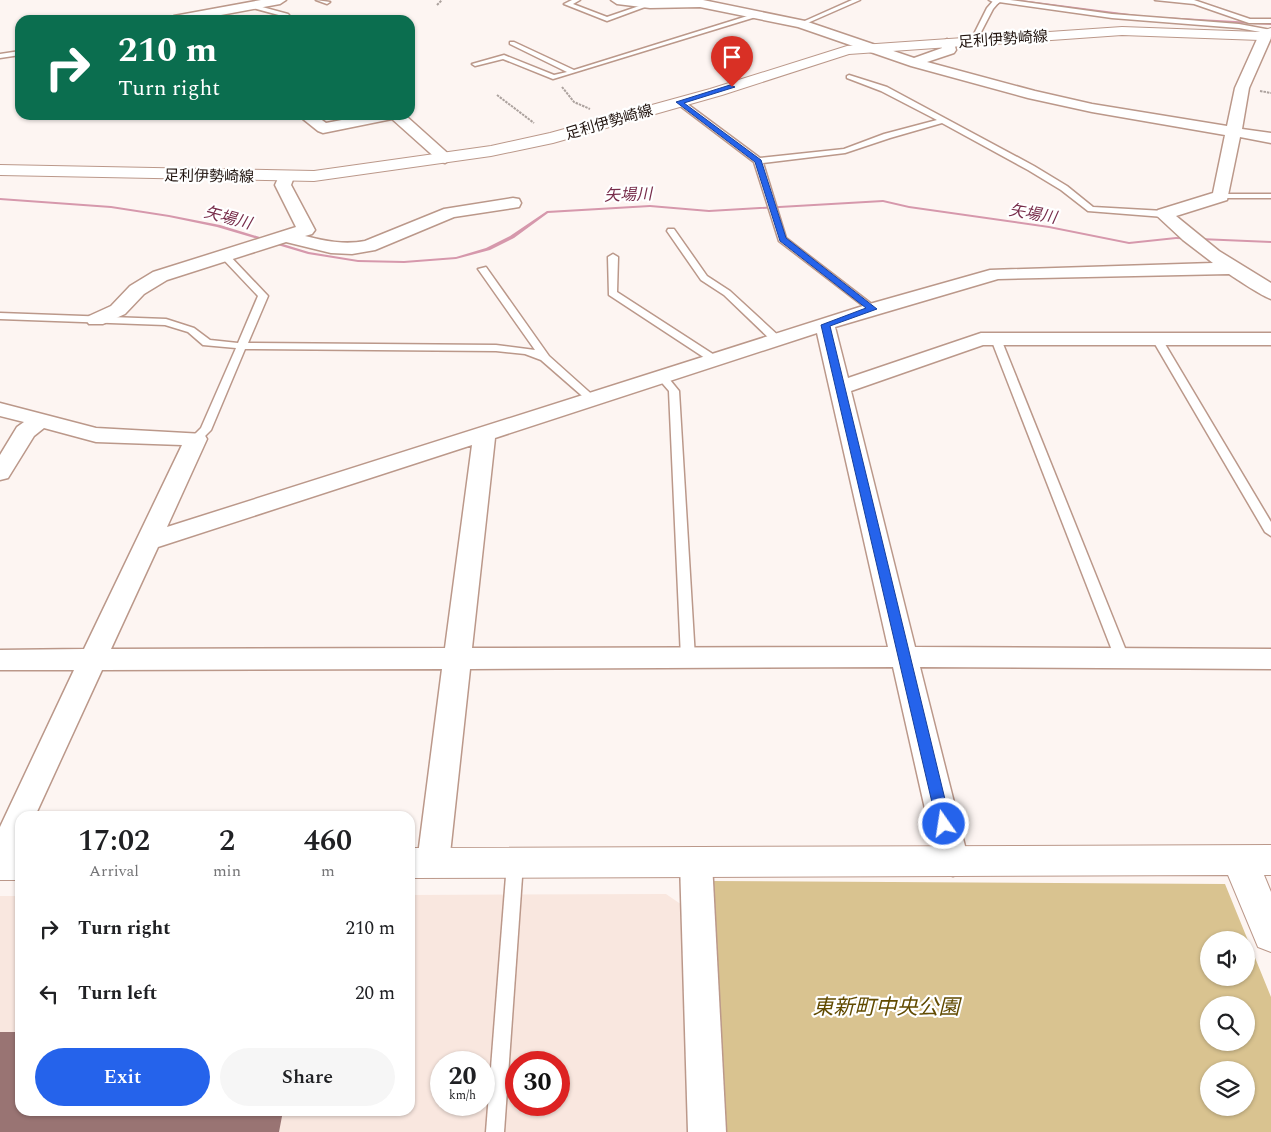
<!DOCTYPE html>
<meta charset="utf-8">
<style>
body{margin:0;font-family:Spectral,"Noto Sans JP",serif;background:#f6f6f6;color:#202124;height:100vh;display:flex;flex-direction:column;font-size:19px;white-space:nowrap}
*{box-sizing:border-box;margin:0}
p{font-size:16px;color:#757577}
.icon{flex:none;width:28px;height:28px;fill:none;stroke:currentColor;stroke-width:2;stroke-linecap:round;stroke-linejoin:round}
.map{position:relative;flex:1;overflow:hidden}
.side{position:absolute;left:15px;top:811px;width:400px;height:305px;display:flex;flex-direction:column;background:#fff;border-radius:15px;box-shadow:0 1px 4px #0004}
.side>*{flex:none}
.guide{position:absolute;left:15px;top:15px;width:400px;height:105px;border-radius:15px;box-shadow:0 1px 4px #0004;background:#0b6e4f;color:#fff;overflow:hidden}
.buttons{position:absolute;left:1200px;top:931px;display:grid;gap:10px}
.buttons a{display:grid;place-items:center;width:55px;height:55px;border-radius:50%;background:#fff;box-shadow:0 1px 4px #0004;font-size:25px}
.speed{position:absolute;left:430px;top:1051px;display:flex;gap:10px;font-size:25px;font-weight:700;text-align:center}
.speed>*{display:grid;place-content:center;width:65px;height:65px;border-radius:50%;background:#fff;box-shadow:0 1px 4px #0004;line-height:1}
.speed small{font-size:12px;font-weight:400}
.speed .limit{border:8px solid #d22;background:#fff;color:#111}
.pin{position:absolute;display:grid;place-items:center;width:42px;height:42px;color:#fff;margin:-51px -21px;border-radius:50% 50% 50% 0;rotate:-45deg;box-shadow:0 0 5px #0007}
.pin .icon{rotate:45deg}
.me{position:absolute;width:55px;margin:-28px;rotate:347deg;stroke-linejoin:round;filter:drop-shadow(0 0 4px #0008)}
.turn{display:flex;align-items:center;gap:18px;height:105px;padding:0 20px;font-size:22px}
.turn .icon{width:65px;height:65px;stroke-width:2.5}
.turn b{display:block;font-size:35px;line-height:42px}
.eta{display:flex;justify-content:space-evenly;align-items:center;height:85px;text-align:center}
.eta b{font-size:30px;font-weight:600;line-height:35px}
.primary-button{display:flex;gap:10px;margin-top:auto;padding:10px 20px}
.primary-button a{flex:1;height:58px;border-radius:30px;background:#2563eb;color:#fff;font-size:20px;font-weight:600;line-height:58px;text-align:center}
.primary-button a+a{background:#f6f6f6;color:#202124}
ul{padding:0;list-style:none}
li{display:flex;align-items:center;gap:15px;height:65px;padding:0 20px}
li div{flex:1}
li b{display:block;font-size:19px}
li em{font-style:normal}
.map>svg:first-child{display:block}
</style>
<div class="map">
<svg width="1271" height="1132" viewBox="0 0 1271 1132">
<rect width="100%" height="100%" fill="#fdf5f2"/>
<path fill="#f9e7df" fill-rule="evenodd" d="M666 894 685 907 692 1132H0V896H20V1111H410V895ZM441 1062H484V1105H441ZM516 1062H559V1105H516Z"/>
<path fill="#d9c390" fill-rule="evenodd" d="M710 881 1225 884 1271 997V1132H726ZM1209 940H1246V978H1209ZM1209 1005H1246V1042H1209ZM1209 1070H1246V1108H1209Z"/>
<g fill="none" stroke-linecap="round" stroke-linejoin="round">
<g fill="#d698ac" fill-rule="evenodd">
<path d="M1011 0H1021L1145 16 1271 23V25L1145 18Z"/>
<path d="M0 198 111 206 169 215 220 225 309 252 358 260 404 261 456 257 486 248 510 236 547 211 650 205 709 210 883 200 909 206 1049 226 1129 242 1176 237 1271 241V243L1176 239 1129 244 1049 228 909 208 883 202 709 212 650 207 548 213 514 238 490 250 456 259 404 263 358 262 308 254 217 227 169 217 111 208 0 200Z"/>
</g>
</g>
<path fill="#997473" d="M0 1032H20V1111H283L279 1132H0Z"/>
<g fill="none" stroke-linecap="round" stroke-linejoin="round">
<defs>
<g id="lane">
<path d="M316 0 330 2 327 4Z"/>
<path d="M572 0H580L573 4 607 17 648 3 653 4 607 21 564 4Z"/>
<path d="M852 0H860L803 25 798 24Z"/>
<path d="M994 0H1010L1112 14 1239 24 1271 30V34L1239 28 1112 18 999 2 993 9 980 34 982 41 977 42 974 34 987 8Z"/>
<path d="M1155 0H1194L1250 19H1271V23H1249L1194 4Z"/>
<path d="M251 4 288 14 289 15 286 17 249 7Z"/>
<path d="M757 13 759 16 553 79 503 59 475 66 472 64 504 55 554 75 567 72 510 44V42H514L574 70Z"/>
<path d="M20 51V55L0 58V54Z"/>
<path d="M849 75 887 87 1034 166 1067 186 1093 207 1164 211 1168 214 1164 217 1088 211 1061 190 1028 170 942 123 890 138 845 153 763 163 786 238 878 309 876 311H870L779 241 754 162 675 102 682 100 760 158 844 149 884 134 937 120 881 91 847 78V76Z"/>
<rect x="1218" y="194" width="53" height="4"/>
<path d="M668 229H674L707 276 730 291 781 338V342H773L724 295 701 280 667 231Z"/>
<path d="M225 253 228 254 268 296 248 343 496 345 535 350 478 269 486 267 549 356 597 399 592 402 588 401 541 360 525 354 496 351 245 349 211 430 200 441 196 442 190 439 201 428 236 348 203 345 188 332 165 325 0 319V313L166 319 194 328 210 340 238 343 258 296 222 258 221 256Z"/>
<path d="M613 254 618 257 617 292 719 358V362H711L609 295 608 257Z"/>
<path d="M996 336 1001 339 1129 658 1127 662H1117L1115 658 991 339Z"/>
<path d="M1157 336 1162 339 1271 522V536L1265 532 1152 339Z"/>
<path d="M662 374 666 375 679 391 695 658 693 662H683L681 658 669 391 657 377Z"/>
<path d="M515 856 521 858 523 863 504 1132H486L507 863 509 858Z"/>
</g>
<g id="street">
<path d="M261 0H286L280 4 194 20H168L174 16Z"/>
<path d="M611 0H703L805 21 914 58 942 48 940 43 947 39 954 43 956 50 954 53 927 62 1035 91 1092 104 1227 126 1235 88 1258 37 1265 33 1270 34 1271 38 1249 88 1242 129 1271 133V143L1240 137 1227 200 1176 216 1219 251 1271 283V299C1262 296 1238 280 1229 274L998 279 835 327 848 378 981 333H1271V345H983L851 391 915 647 1271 649V669L920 667 969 862 964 872 953 876 942 872 937 862 893 667 470 669 449 863 444 873 433 877 422 873 417 863 442 669 102 670 35 816H20V851L11 870 0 874V827L74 670H0V650L84 649 182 445 96 442 44 428 34 436 8 478 0 480V455L17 427 24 422 0 416V403L96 428 204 434 207 439 167 527 866 305 990 270 1213 263 1183 240 1155 214 1158 210 1213 193 1225 135 1092 112 1028 98 911 66 798 27 700 7 650 8 617 4ZM817 333 888 647 472 648 495 438ZM472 445 445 648 111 649 158 547Z"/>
<path d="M989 0H1003L997 4Z"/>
<path d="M298 115H315L326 123 368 115H405L453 158 445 163 439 161 392 119 323 133 318 131Z"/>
<path d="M286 172 294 177 291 185 315 230 312 234 305 236C325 241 344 245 365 241L444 209 513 198 519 199 521 203 519 207 513 208 454 217 375 250 352 254 331 253 286 242 167 280 144 294 125 314 103 324H89L86 320 89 316 111 306 130 286 153 272 296 227 275 185 280 174Z"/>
<path d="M696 848 707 852 712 862 726 1132H688L680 862 685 852Z"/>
</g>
<g id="secondary">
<path d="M1271 845V875H1264L1271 892V952L1258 947 1228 875 410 878V848Z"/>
<rect x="0" y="850" width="20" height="30"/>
</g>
<path id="primary" d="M1122 27 1259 32 1271 28V37L1260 40 1122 35 849 54 722 95 553 143 491 156 314 181 0 175V165L314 171 491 146 550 133 710 89 847 46Z"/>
</defs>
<use href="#lane" stroke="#bb988a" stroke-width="3"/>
<use href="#street" stroke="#bb988a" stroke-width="3"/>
<use href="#secondary" stroke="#bb988a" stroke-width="2"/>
<use href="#primary" stroke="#bb988a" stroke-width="2"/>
<g stroke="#aca29e" stroke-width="2" stroke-dasharray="2.5 1" stroke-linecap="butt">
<path d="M437 5 442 0"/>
<path d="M562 87 574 102 590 109"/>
<path d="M1260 91 1271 93"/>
<path d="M497 95 534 123"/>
</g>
<use href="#lane" fill="#fff" fill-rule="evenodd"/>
<use href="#street" fill="#fff" fill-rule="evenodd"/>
<use href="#secondary" fill="#fff" fill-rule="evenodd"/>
<use href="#primary" fill="#fff" fill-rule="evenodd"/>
</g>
<path fill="#2563eb" stroke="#184099" d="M730 85 735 87 684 103 761 160 786 238 877 309 830 326 951 824 949 829 944 830 939 829 937 824 821 325 866 308 780 241 755 162 676 102Z"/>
<g text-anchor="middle" stroke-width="4.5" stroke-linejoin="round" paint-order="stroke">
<g font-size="15" fill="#20130e" stroke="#fff">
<text transform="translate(1003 39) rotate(-4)" y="5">足利伊勢崎線</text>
<text transform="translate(609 122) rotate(-16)" y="5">足利伊勢崎線</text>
<text transform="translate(209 176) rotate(1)" y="5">足利伊勢崎線</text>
</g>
<g font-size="16" font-style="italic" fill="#772c4a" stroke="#fff">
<text transform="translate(628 194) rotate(-2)" y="6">矢場川</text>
<text transform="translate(1033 213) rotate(10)" y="6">矢場川</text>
<text transform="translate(228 217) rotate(15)" y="6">矢場川</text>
</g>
<g font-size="21" font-style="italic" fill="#614a00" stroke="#fff">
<text x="886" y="1014">東新町中央公園</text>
</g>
</g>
</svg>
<div class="buttons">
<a><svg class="icon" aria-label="sound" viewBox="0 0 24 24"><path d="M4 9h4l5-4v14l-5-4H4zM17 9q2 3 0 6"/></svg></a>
<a><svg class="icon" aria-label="search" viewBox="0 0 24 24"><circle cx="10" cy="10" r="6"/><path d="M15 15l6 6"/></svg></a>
<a><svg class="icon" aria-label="layers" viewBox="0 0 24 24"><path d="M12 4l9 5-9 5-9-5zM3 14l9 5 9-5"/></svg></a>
</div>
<div class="speed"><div>20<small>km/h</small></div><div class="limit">30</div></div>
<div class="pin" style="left:732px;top:87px;background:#d93025"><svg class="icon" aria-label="arrive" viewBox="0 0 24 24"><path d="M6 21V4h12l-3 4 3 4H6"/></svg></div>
<svg class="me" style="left:944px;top:824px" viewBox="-20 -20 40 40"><circle r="17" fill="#2563eb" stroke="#fff" stroke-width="3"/><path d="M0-11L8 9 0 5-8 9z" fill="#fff"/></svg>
<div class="guide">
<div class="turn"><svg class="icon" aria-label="right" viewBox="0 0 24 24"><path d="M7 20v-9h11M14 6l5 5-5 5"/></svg><div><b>210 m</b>Turn right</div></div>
</div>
<section class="side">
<div class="eta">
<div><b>17:02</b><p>Arrival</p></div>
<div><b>2</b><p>min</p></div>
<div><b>460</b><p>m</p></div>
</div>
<ul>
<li><svg class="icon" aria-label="right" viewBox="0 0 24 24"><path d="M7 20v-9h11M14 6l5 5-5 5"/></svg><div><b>Turn right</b></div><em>210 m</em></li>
<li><svg class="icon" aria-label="left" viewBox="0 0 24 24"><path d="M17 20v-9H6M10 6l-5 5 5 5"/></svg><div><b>Turn left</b></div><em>20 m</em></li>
</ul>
<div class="primary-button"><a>Exit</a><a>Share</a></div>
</section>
</div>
